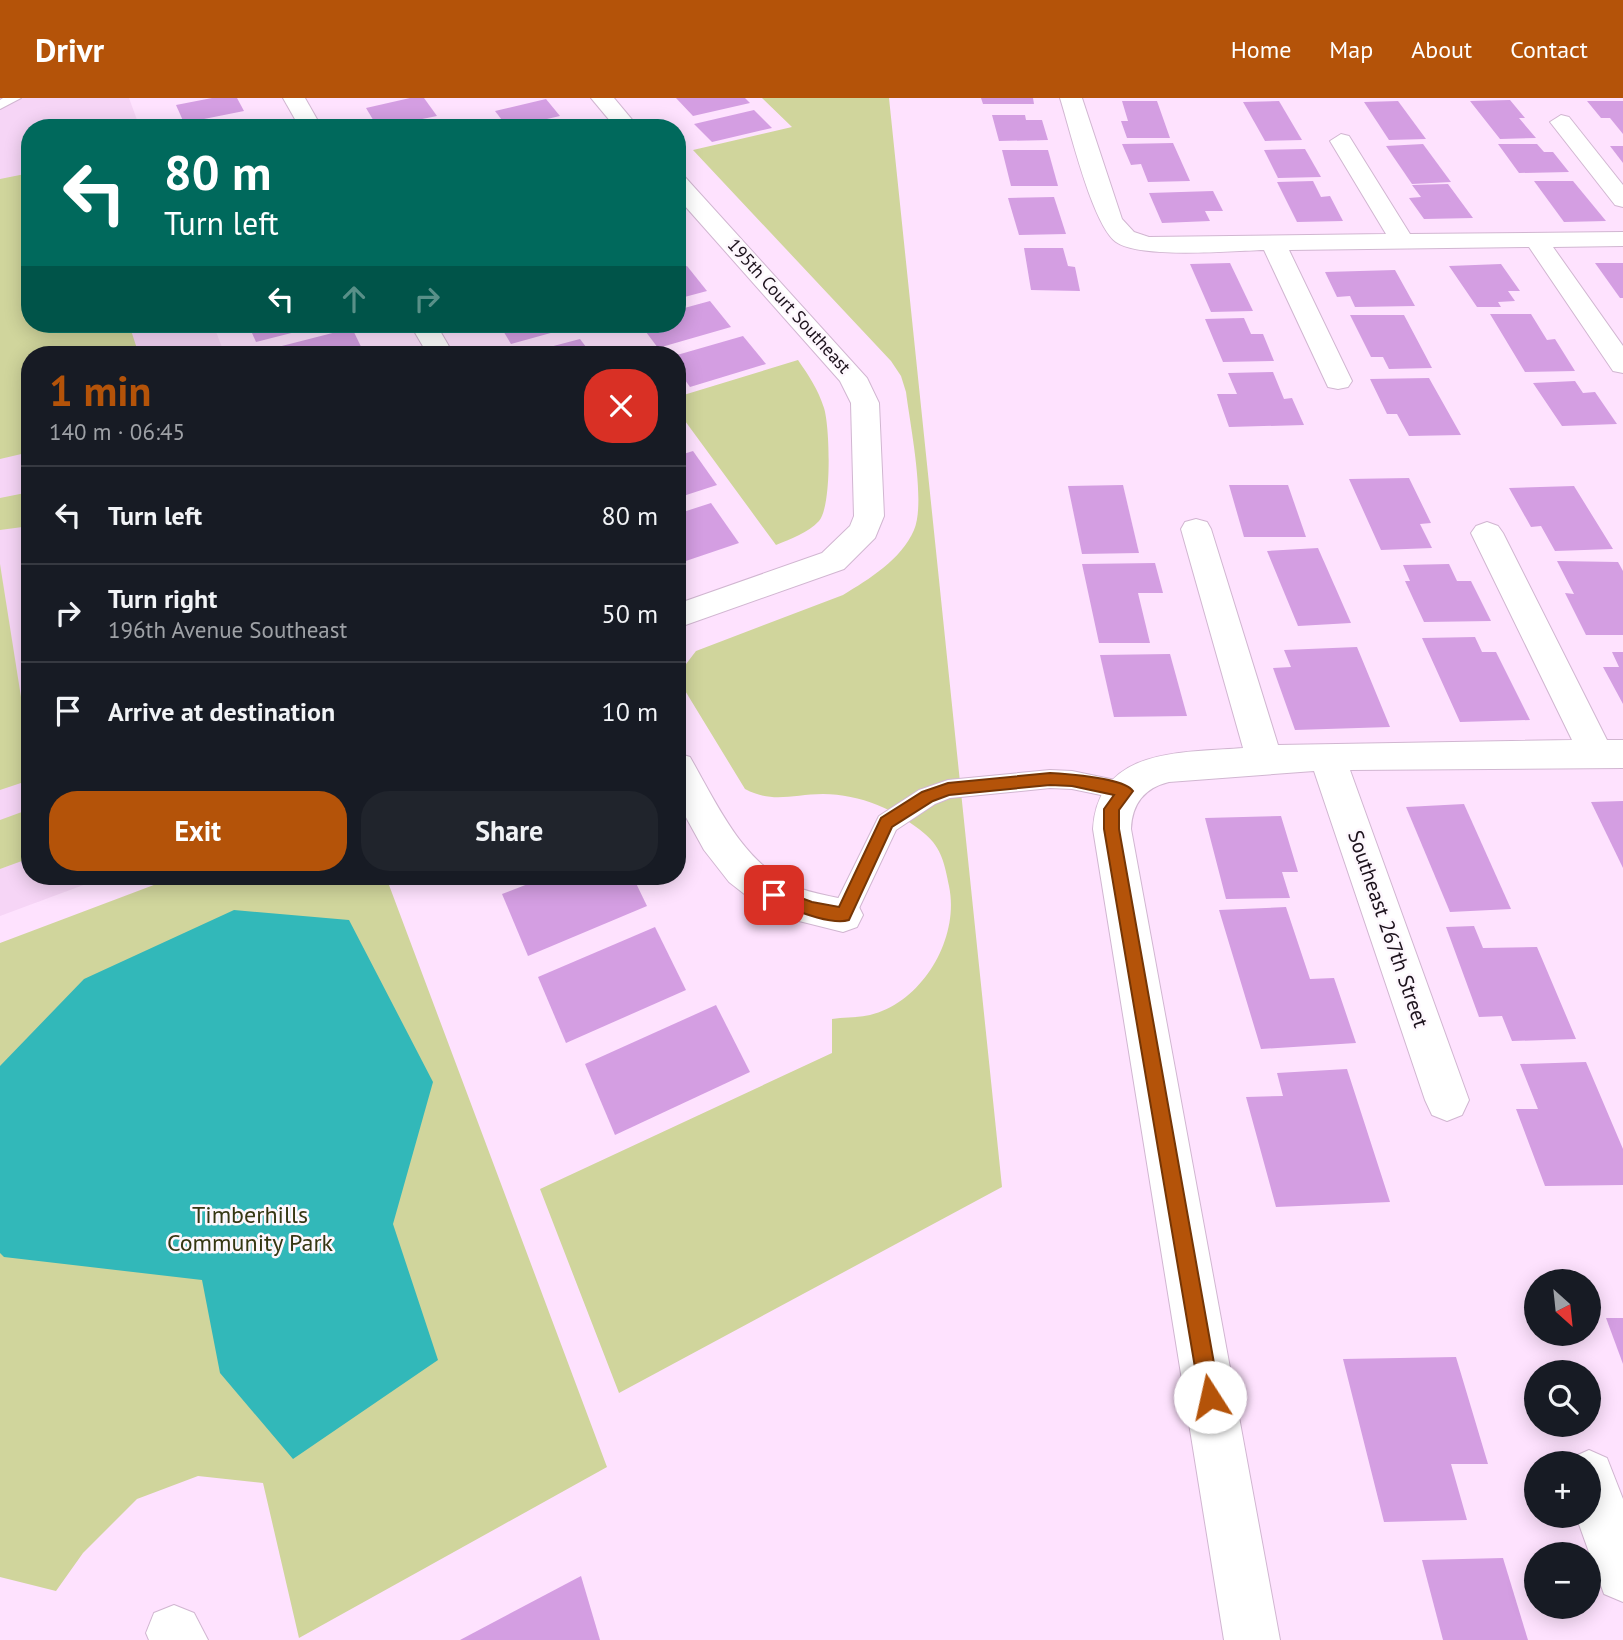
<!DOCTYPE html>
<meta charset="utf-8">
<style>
body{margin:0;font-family:"PT Sans",sans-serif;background:#20242c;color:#f1f3f6;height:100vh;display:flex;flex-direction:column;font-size:26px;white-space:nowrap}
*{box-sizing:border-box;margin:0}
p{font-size:23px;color:#9ea1a6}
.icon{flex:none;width:38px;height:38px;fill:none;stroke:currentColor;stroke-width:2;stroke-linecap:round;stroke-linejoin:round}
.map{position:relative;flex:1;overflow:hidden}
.panel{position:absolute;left:21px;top:248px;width:665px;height:539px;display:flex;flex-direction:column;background:#171b24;border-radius:28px;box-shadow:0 4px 18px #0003}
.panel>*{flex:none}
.banner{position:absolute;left:21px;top:21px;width:665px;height:214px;border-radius:28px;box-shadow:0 4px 18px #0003;background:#00695c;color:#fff;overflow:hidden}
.needle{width:46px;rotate:153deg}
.tools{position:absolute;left:1524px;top:1171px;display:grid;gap:14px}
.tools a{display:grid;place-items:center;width:77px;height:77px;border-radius:50%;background:#171b24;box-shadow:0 4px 18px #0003;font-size:35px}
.pin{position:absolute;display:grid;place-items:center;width:60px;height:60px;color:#fff;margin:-30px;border-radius:14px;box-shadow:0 4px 10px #0006}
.me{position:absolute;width:77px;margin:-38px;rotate:350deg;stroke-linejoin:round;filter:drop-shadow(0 0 5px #0008)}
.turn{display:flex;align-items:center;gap:24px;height:147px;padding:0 28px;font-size:32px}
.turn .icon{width:91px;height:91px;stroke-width:2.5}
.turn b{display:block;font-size:49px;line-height:60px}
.lanes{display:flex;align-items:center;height:66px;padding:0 28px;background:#0003;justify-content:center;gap:35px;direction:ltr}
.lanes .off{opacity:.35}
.round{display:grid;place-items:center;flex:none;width:74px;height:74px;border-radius:28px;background:#20242c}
.overview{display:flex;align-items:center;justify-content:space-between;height:119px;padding:0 28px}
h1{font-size:42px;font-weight:700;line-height:52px;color:#b45309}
.cta{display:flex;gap:14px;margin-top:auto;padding:14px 28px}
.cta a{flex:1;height:80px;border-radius:28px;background:#b45309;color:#fff;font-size:28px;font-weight:700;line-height:80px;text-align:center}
.cta a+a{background:#20242c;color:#f1f3f6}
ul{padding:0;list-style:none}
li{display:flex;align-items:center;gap:21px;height:98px;padding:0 28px;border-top:2px solid #363941}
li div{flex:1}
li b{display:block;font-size:26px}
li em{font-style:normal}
header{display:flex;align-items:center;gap:42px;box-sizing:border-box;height:98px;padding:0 35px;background:#b45309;color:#fff}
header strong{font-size:33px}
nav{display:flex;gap:38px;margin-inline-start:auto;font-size:24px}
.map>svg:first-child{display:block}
</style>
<header>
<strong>Drivr</strong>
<nav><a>Home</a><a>Map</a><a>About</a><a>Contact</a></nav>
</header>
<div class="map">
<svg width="1623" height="1542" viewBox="0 0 1623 1542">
<rect width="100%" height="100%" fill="#fee2fe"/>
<path fill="#f6d5f6" d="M0 0H129L140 30H30V226H213L225 257H30V779H105L0 818Z"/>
<g fill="#d0d59c">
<path d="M762 0H889L1002 1089 619 1295 540 1091 832 955V921C844 919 858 920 870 917 923 904 960 840 949 788 945 768 942 750 925 736 897 712 860 696 823 696 793 696 773 706 745 691L684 591 683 570 696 553 843 497C869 481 901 462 914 432 926 405 910 326 906 294L901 278 891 263 693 52 792 29Z"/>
<path d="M30 75V226H129L139 257H30V354L0 361V81Z"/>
<path d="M798 262C809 278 818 291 824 310 830 329 832 408 819 423 808 435 790 441 776 447L677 312V299Z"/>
<path d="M30 394V428L0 432V400Z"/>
<path d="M0 466 30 656V682L0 692Z"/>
<path d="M30 711V760L0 771V722Z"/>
<path d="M175 779H386L607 1369 299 1540 263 1385 198 1378 137 1401 83 1455 56 1493 0 1479V845Z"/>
</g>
<path fill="#32b8b9" d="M234 812 349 822 433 984 393 1126 438 1262 293 1361 220 1275 202 1182 4 1159 0 1155V968L84 881Z"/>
<g fill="#d49ee2">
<path d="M212 0H237L244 13 184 25 176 7Z"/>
<path d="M410 0H424L437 18 378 30 366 10Z"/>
<path d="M676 0H745L750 5 693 18Z"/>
<path d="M981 0H1033L1034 6H983Z"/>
<path d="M546 1 560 18 508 30 495 13Z"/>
<path d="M1510 2 1525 20H1519L1536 40 1500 41 1470 3Z"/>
<path d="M1122 3H1157L1170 40H1127L1121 23H1128Z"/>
<path d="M1279 3 1302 42 1265 43 1243 4Z"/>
<path d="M1398 3 1426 41 1389 42 1364 4Z"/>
<path d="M1587 3H1623V36L1610 20H1601Z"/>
<path d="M754 12 772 30 712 44 694 26Z"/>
<path d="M992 17H1025L1026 22H1042L1048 42 999 43Z"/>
<path d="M241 21 245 30H204V29Z"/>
<path d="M1173 45 1190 83 1148 84 1141 66 1131 67 1122 46Z"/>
<path d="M1423 46 1451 84 1412 86 1386 48Z"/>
<path d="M1498 46H1537L1544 54H1553L1569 74 1519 75Z"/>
<path d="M1610 48H1623V65Z"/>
<path d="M1305 51 1321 79 1278 80 1264 52Z"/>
<path d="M1002 52H1048L1058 88H1011Z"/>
<path d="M1313 83 1321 99 1330 98 1343 123 1297 124 1277 84Z"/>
<path d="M1534 83H1573L1606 123 1564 124Z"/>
<path d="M1448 86 1473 120 1424 121 1409 100 1421 99 1412 87Z"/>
<path d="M1213 93 1223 113H1205L1210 123 1162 125 1149 95Z"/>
<path d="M1054 99 1066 136 1019 137 1008 100Z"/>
<path d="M1024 150H1063L1068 168 1075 169 1080 193 1031 192Z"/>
<path d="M1230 165 1253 213 1211 214 1190 166Z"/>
<path d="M1595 165H1623V200H1620Z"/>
<path d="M1501 166 1520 193H1508L1515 203 1498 204 1501 209H1477L1449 168Z"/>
<path d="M687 168 707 193 677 201V171Z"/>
<path d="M1395 172 1415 208 1355 209 1350 198 1337 199 1325 174Z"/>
<path d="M710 203 731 229 658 250 640 226H677V212Z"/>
<path d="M1490 216H1531L1547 242 1555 241 1575 273 1525 274Z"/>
<path d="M1350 217H1404L1432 270 1389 271 1383 259H1371Z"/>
<path d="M1244 220 1251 236H1263L1274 263 1223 264 1205 221Z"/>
<path d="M248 226H323V227L256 244Z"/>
<path d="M499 226H574L576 228 511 246Z"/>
<path d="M352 230 365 257H277L274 250Z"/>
<path d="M743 238 766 266 690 289 677 271V257Z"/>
<path d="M580 241 592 257H523V256Z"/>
<path d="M1273 274 1284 301 1292 300 1304 327 1229 329 1217 296H1237L1228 275Z"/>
<path d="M1429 280 1461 337 1409 338 1397 316H1387L1370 281Z"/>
<path d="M1575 283 1583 295 1595 294 1617 326 1562 328 1533 285Z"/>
<path d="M693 353 717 387 677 400V358Z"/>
<path d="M1409 380 1431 425 1420 426 1432 450 1381 452 1349 381Z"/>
<path d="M1123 387 1139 455 1082 456 1068 388Z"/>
<path d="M1229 387H1288L1306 439H1244Z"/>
<path d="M1574 388 1613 451 1555 453 1541 428 1531 429 1509 390Z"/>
<path d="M711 405 739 445 677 466V416Z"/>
<path d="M1318 450 1351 525 1298 528 1267 453Z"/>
<path d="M1557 463 1618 464 1623 473V537H1586L1565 495 1574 496Z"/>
<path d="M1155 465 1163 495H1138L1150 545H1099L1082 466Z"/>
<path d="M1449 466 1457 483H1471L1491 523 1424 524 1405 483H1410L1403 467Z"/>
<path d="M1475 539 1482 554H1496L1530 622 1460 624 1422 540Z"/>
<path d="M1357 549 1390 629 1295 632 1273 570 1291 569 1284 552Z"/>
<path d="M1612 554H1623V606L1603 569H1619Z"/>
<path d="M1170 556 1187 618 1114 619 1100 557Z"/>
<path d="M1623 703V770L1591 704Z"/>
<path d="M1464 706 1511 811 1450 814 1406 709Z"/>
<path d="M1281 718 1298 774H1282L1290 800 1226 801 1205 720Z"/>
<path d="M546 779H633L647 808 528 858 502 796Z"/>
<path d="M1286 809 1310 881 1334 880 1356 945 1261 951 1219 812Z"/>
<path d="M1474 828 1483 850 1537 849 1576 941 1512 943 1502 918 1479 919 1446 829Z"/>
<path d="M655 829 686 892 566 945 538 879Z"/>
<path d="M716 907 750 974 615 1037 585 966Z"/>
<path d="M1586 964 1623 1051V1087L1545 1088 1516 1011H1538L1520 966Z"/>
<path d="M1347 971 1390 1104 1276 1109 1246 999 1283 998 1277 975Z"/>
<path d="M1606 1220H1623V1266Z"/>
<path d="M1456 1259 1488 1366H1451L1467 1422 1384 1424 1343 1261Z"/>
<path d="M1503 1460 1528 1542H1443L1422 1462Z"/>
<path d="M581 1478 600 1542H460Z"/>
</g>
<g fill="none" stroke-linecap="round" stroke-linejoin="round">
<defs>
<g id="service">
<path d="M3 0H21L0 11V2Z"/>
<path d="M1050 672 1072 673 1125 684 1133 686 1137 693 1133 700 1125 702 1072 691 1050 690 950 700 935 706 896 732 852 825 843 828 834 825 830 817 879 718 919 692 948 682Z"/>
</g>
<g id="minor">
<path d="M283 0H305L322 30H300Z"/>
<path d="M591 0H614L639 30H616Z"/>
<path d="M1060 0H1082L1122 121 1134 134 1149 139 1386 136 1330 43 1341 36 1349 38 1410 136 1623 134V148L1553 149 1623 248V275L1613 273 1529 149 1289 152 1352 283 1348 289 1338 291 1328 289 1264 152C1232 153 1140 161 1116 144 1092 126 1070 31 1060 0Z"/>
<path d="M1561 17 1569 19 1623 87V109L1615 107 1550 24Z"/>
<path d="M677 77 685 79 867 280 879 305 884 418 875 440 844 471 677 530V506L822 455 850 428 854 418 851 305 840 283 677 99Z"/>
<path d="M410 226H436L454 257H428Z"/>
<path d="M1196 421 1207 424 1211 431 1278 647 1572 642 1471 435 1476 428 1487 424 1498 428 1503 435 1607 642H1623V670L1350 672 1469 1002 1462 1017 1447 1023 1432 1017 1425 1002 1314 673 1169 684C1144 690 1132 706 1131 731L1280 1542H1224L1093 731C1098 649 1182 655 1243 650L1181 431 1185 424Z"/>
<path d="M677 655 690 659C717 706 742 764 794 788 814 797 837 798 857 805L863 817 857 829 843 834 791 821 761 809 729 784 704 752 677 703Z"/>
<path d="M1589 1352 1607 1360 1623 1401V1504L1604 1496 1576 1418H1589V1365H1568L1571 1360Z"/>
<path d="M174 1507 194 1515 208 1542H149L146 1535 154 1515Z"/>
</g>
</defs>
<use href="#service" stroke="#d1b6d1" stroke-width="2"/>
<use href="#minor" stroke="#d1b6d1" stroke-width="2"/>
<use href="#service" fill="#fff" fill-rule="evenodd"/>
<use href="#minor" fill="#fff" fill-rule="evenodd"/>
</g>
<path fill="#b45309" stroke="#753606" stroke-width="2" d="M1050 675C1067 676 1124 680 1133 693L1119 712V731L1220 1299 1217 1306 1210 1309 1203 1306 1200 1299 1104 731V711L1114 697 1072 688 1050 687 949 697 933 703 892 729 849 822C829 828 788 809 768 802L766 797 774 790 812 804 839 809 881 720 922 694 948 685Z"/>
<g text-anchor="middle" stroke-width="5" stroke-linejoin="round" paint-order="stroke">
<g font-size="18" fill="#1c121c" stroke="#fdf7fd">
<text transform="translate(789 208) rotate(48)" y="6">195th Court Southeast</text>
</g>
<g font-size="21" fill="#1c121c" stroke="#fdf7fd">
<text transform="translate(1388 831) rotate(71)" y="7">Southeast 267th Street</text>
</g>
<g font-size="24" fill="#353712" stroke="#fdf7fd">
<text x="250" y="1125">Timberhills<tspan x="250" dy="28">Community Park</tspan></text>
</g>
</g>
</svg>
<div class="tools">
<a><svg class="needle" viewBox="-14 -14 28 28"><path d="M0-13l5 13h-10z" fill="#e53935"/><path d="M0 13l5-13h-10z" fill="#9ea1a6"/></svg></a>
<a><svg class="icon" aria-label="search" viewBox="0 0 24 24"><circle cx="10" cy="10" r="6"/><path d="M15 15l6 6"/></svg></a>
<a>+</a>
<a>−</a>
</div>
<div class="pin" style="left:774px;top:797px;background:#d93025"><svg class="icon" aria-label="arrive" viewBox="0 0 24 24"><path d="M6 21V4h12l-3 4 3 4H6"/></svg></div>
<svg class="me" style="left:1210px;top:1299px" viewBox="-20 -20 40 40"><circle r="19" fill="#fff"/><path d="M0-13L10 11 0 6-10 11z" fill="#b45309"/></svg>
<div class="banner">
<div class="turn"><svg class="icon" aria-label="left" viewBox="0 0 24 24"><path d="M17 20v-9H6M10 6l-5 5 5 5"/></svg><div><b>80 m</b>Turn left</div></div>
<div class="lanes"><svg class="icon" aria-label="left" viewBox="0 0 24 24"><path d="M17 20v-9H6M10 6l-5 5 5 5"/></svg><svg class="icon off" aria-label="ahead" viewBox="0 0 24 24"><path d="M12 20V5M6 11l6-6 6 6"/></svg><svg class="icon off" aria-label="right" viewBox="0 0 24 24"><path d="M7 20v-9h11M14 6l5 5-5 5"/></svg></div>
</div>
<section class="panel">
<div class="overview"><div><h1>1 min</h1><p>140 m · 06:45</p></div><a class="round" style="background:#d93025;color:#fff"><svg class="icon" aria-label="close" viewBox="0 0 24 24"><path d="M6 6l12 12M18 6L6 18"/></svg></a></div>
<ul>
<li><svg class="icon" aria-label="left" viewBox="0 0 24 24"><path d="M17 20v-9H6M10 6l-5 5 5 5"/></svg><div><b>Turn left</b></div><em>80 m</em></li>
<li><svg class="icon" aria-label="right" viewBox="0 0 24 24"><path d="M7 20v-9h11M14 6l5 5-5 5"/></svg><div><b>Turn right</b><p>196th Avenue Southeast</p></div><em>50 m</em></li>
<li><svg class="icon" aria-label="arrive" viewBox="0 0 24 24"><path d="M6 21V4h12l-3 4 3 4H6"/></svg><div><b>Arrive at destination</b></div><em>10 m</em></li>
</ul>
<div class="cta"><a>Exit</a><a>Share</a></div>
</section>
</div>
